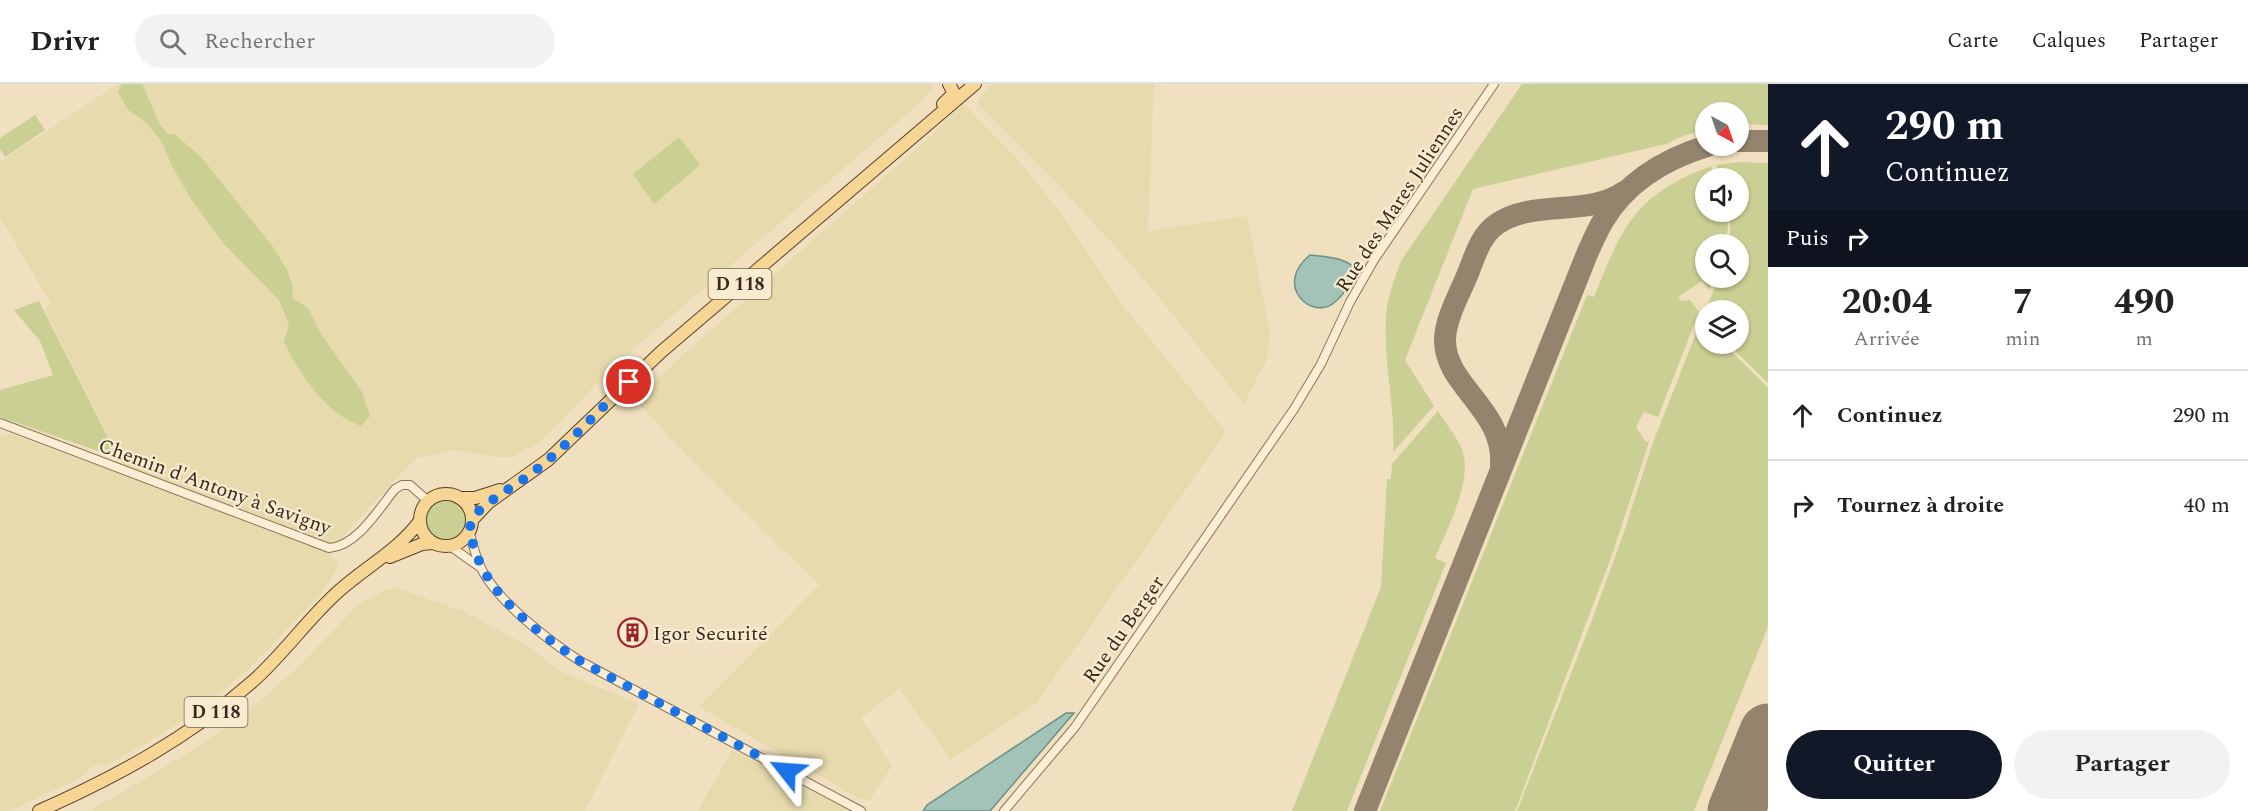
<!DOCTYPE html>
<html lang="fr">
<meta charset="utf-8">
<style>
body{margin:0;font-family:Spectral,serif;background:#f2f2f2;color:#222;height:100vh;display:flex;flex-direction:column;font-size:22px;white-space:nowrap}
*{box-sizing:border-box;margin:0}
p{font-size:20px;color:#767676}
.icon{flex:none;width:33px;height:33px;fill:none;stroke:currentColor;stroke-width:2;stroke-linecap:round;stroke-linejoin:round}
.map{position:relative;flex:1;overflow:hidden}
.sheet{display:flex;flex-direction:column;background:#fff;width:480px}
.sheet>*{flex:none}
.banner{background:#111827;color:#fff;overflow:hidden}
.needle{width:39px;rotate:140deg}
.fabs{position:absolute;left:1695px;top:18px;display:grid;gap:12px}
.fabs a{display:grid;place-items:center;width:54px;height:54px;border-radius:50%;background:#fff;box-shadow:0 2px 4px #0004;font-size:30px}
.pin{position:absolute;display:grid;place-items:center;width:51px;height:51px;color:#fff;margin:-26px;border:3px solid #fff;border-radius:50%;box-shadow:0 2px 6px #0007}
.me{position:absolute;width:66px;margin:-33px;rotate:298deg;stroke-linejoin:round;filter:drop-shadow(0 0 4px #0008)}
.turn{display:flex;align-items:center;gap:21px;height:126px;padding:0 18px;font-size:27px}
.turn .icon{width:78px;height:78px;stroke-width:2.5}
.turn b{display:block;font-size:42px;line-height:51px}
.then{display:flex;align-items:center;height:57px;padding:0 18px;background:#0003;gap:12px;font-size:22px}
.eta{display:flex;justify-content:space-evenly;align-items:center;height:102px;text-align:center}
.eta b{font-size:36px;font-weight:700;line-height:42px}
.primary-button{display:flex;gap:12px;margin-top:auto;padding:12px 18px}
.primary-button a{flex:1;height:69px;border-radius:36px;background:#111827;color:#fff;font-size:24px;font-weight:700;line-height:69px;text-align:center}
.primary-button a+a{background:#f2f2f2;color:#222}
ul{padding:0;list-style:none}
li{display:flex;align-items:center;gap:18px;height:90px;padding:0 18px;border-top:2px solid #e0e0e0}
li div{flex:1}
li b{display:block;font-size:22px}
li em{font-style:normal}
header{display:flex;align-items:center;gap:36px;box-sizing:border-box;height:84px;padding:0 30px;background:#fff;border-bottom:2px solid #e0e0e0}
header strong{font-size:28px}
nav{display:flex;gap:33px;margin-inline-start:auto;font-size:21px}
.search{width:420px;height:54px;background:#f2f2f2;display:flex;align-items:center;gap:15px;box-sizing:border-box;padding:0 21px;border-radius:33px;color:#767676;font-size:22px}
main{display:flex;flex:1;min-height:0}
.map>svg:first-child{display:block}
</style>
<header>
<strong>Drivr</strong>
<div class="search"><svg class="icon" aria-label="search" viewBox="0 0 24 24"><circle cx="10" cy="10" r="6"/><path d="M15 15l6 6"/></svg>Rechercher</div>
<nav><a>Carte</a><a>Calques</a><a>Partager</a></nav>
</header>
<main>
<div class="map">
<svg width="1768" height="727" viewBox="0 0 1768 727">
<rect width="100%" height="100%" fill="#f0e0c0"/>
<g fill="#e7dbad">
<path d="M118 0H936L921 18 609 286 560 339 540 358 511 373H497L453 366 416 374 349 445 330 472 338 479V483L322 509 248 586 200 625 175 642 106 682 98 680 88 686 81 694 9 727H0V353L11 350 136 396 121 379 44 224 51 220 0 133V78Z"/>
<path d="M993 0H1154L1148 147 1247 132 1270 247 1267 275 1244 320 1158 212 1112 159 1064 107 977 20 981 11Z"/>
<path d="M961 20 965 21 1019 77 1060 128 1120 218 1226 348 1036 620 951 675 899 605 861 634 892 682 869 717 857 713 699 623 819 501 701 386 635 316 684 270 931 52Z"/>
<path d="M394 503 465 528 526 561 562 588 639 620 585 727H93L92 724 116 712 209 656 250 625 296 585 357 522 383 507Z"/>
<path d="M732 666 843 722 849 727H698Z"/>
</g>
<g fill="#cacf93">
<path d="M122 0H142L160 41 168 50 176 51 201 73 273 163 287 186 293 203 292 214 307 223 323 253 362 308 370 332 361 342C324 328 301 292 284 258L289 241 279 216 224 160 191 115 172 82 162 58 147 39 128 26 118 8Z"/>
<path d="M1522 0H1768V41L1739 40 1738 28H1706L1705 46 1683 52 1666 60 1473 105 1405 276 1434 322 1393 368C1396 324 1383 279 1386 234 1387 214 1394 195 1401 177Z"/>
<path d="M35 31 45 46 5 73 0 65V54Z"/>
<path d="M679 53 700 81 654 120 633 90Z"/>
<path d="M1738 78 1768 79V299L1728 260H1738V226H1706L1705 231 1704 229 1719 194H1738V160H1730V128H1738V94H1721L1716 81Z"/>
<path d="M1711 82 1716 94H1706V128H1726L1728 144 1725 160H1706V194H1715L1709 206 1702 197 1678 213 1681 217 1690 216 1699 228 1658 333 1644 328 1636 343 1645 357 1649 358 1612 471 1515 727H1380L1587 211 1594 213C1622 142 1636 110 1711 82Z"/>
<path d="M39 217 118 374 0 333V306L53 291 40 257 14 226Z"/>
<path d="M1703 232 1705 237 1706 260H1724L1768 304V543L1694 727H1517L1592 536 1624 448 1652 361Z"/>
<path d="M1438 327C1445 339 1455 350 1461 363 1475 393 1447 445 1435 474L1446 479 1347 727H1292L1381 503 1387 395H1391L1392 380Z"/>
<circle cx="445" cy="436" r="21"/>
</g>
<g fill="#a3c2b8" stroke="#6a9186" stroke-width="1.5">
<path d="M1310 171C1327 173 1348 173 1358 188 1351 198 1344 211 1335 218 1313 238 1272 202 1310 171Z"/>
<path d="M1066 629H1074L990 727H923L927 721Z"/>
</g>
<g fill="none" stroke-linecap="round" stroke-linejoin="round">
<g stroke="#94846e" stroke-width="22">
<path d="M1738 57H1768"/>
<path d="M1501 381C1505 325 1444 302 1445 255 1446 234 1458 213 1466 194 1474 176 1479 152 1497 140 1532 115 1589 133 1624 108"/>
<path d="M1365 727 1587 170C1592 159 1597 147 1603 137 1626 98 1665 75 1707 62"/>
</g>
<path stroke="#94846e" stroke-width="57" d="M1736 727 1768 648"/>
<defs>
<g id="minor">
<path d="M0 339 329 464C357 462 378 426 395 405L402 401H410L428 417"/>
<path d="M469 447C473 459 475 472 481 484 497 517 549 557 580 577L861 727"/>
<path d="M450 462 481 484"/>
<path d="M1004 727 1075 643 1294 325 1321 280 1350 218 1374 176 1494 0"/>
</g>
<g id="primary">
<path d="M943 20 954 9 949 0"/>
<circle cx="446" cy="436" r="26"/>
<path d="M460 414H475L500 406"/>
<path d="M472 436 489 418 548 376 661 268 975 0"/>
<path d="M390 473 422 460 433 459"/>
<path d="M39 727C116 693 188 654 252 598 284 570 308 534 340 506 366 483 398 466 419 438"/>
</g>
</defs>
<use href="#minor" stroke="#8b7157" stroke-width="10"/>
<use href="#primary" stroke="#583f2b" stroke-width="14"/>
<use href="#minor" stroke="#fbeed4" stroke-width="8"/>
<use href="#primary" stroke="#f6d595" stroke-width="12"/>
</g>
<g fill="none" stroke-linecap="round" stroke-linejoin="round">
<path stroke="#1a73e8" stroke-width="10" stroke-dasharray="0 18" d="M629 298C590 334 556 376 510 404 500 411 477 425 472 436 468 445 471 454 474 463 487 511 540 551 580 577L787 687"/>
</g>
<defs>
<symbol id="building-ring" viewBox="-11 -11 22 22"><circle r="9.5" fill="#f7ebd0" stroke="#9d2328" stroke-width="1.5"/><path d="M-4-6H4V6H1V3H-1V6H-4ZM-2.5-4.3h1.7v1.8h-1.7ZM.8-4.3h1.7v1.8H.8ZM-2.5-1h1.7V.8h-1.7ZM.8-1h1.7V.8H.8Z" fill="#9d2328"/></symbol>
</defs>
<g fill-rule="evenodd">
<use href="#building-ring" x="616" y="532" width="33" height="33"/>
</g>
<g text-anchor="middle" stroke-width="4.5" stroke-linejoin="round" paint-order="stroke">
<g fill="#f7ebd0" stroke="#726352" stroke-width="1.5">
<rect x="708.5" y="185" width="63" height="30" rx="4.5"/>
<rect x="184.5" y="613" width="63" height="30" rx="4.5"/>
</g>
<g font-size="18" font-weight="bold" fill="#39291c">
<text x="740" y="206">D 118</text>
<text x="216" y="634">D 118</text>
</g>
<g font-size="20" fill="#39291c" stroke="#f7ebd0">
<text transform="translate(1399 115) rotate(-57)" y="7">Rue des Mares Juliennes</text>
<text transform="translate(215 402) rotate(20)" y="7">Chemin d'Antony à Savigny</text>
<text transform="translate(1123 545) rotate(-55)" y="7">Rue du Berger</text>
</g>
<g font-size="20" fill="#39291c" stroke="#f7ebd0" text-anchor="start">
<text x="653" y="556">Igor Securité</text>
</g>
</g>
</svg>
<div class="fabs">
<a><svg class="needle" viewBox="-14 -14 28 28"><path d="M0-13l5 13h-10z" fill="#e53935"/><path d="M0 13l5-13h-10z" fill="#767676"/></svg></a>
<a><svg class="icon" aria-label="sound" viewBox="0 0 24 24"><path d="M4 9h4l5-4v14l-5-4H4zM17 9q2 3 0 6"/></svg></a>
<a><svg class="icon" aria-label="search" viewBox="0 0 24 24"><circle cx="10" cy="10" r="6"/><path d="M15 15l6 6"/></svg></a>
<a><svg class="icon" aria-label="layers" viewBox="0 0 24 24"><path d="M12 4l9 5-9 5-9-5zM3 14l9 5 9-5"/></svg></a>
</div>
<div class="pin" style="left:629px;top:298px;background:#d93025"><svg class="icon" aria-label="arrive" viewBox="0 0 24 24"><path d="M6 21V4h12l-3 4 3 4H6"/></svg></div>
<svg class="me" style="left:787px;top:687px" viewBox="-20 -20 40 40"><path d="M0-17L14 15 0 8-14 15z" fill="#1a73e8" stroke="#fff" stroke-width="4"/></svg>
</div>
<section class="sheet">
<div class="banner">
<div class="turn"><svg class="icon" aria-label="ahead" viewBox="0 0 24 24"><path d="M12 20V5M6 11l6-6 6 6"/></svg><div><b>290 m</b>Continuez</div></div>
<div class="then">Puis<svg class="icon" aria-label="right" viewBox="0 0 24 24"><path d="M7 20v-9h11M14 6l5 5-5 5"/></svg></div>
</div>
<div class="eta">
<div><b>20:04</b><p>Arrivée</p></div>
<div><b>7</b><p>min</p></div>
<div><b>490</b><p>m</p></div>
</div>
<ul>
<li><svg class="icon" aria-label="ahead" viewBox="0 0 24 24"><path d="M12 20V5M6 11l6-6 6 6"/></svg><div><b>Continuez</b></div><em>290 m</em></li>
<li><svg class="icon" aria-label="right" viewBox="0 0 24 24"><path d="M7 20v-9h11M14 6l5 5-5 5"/></svg><div><b>Tournez à droite</b></div><em>40 m</em></li>
</ul>
<div class="primary-button"><a>Quitter</a><a>Partager</a></div>
</section>
</main>
